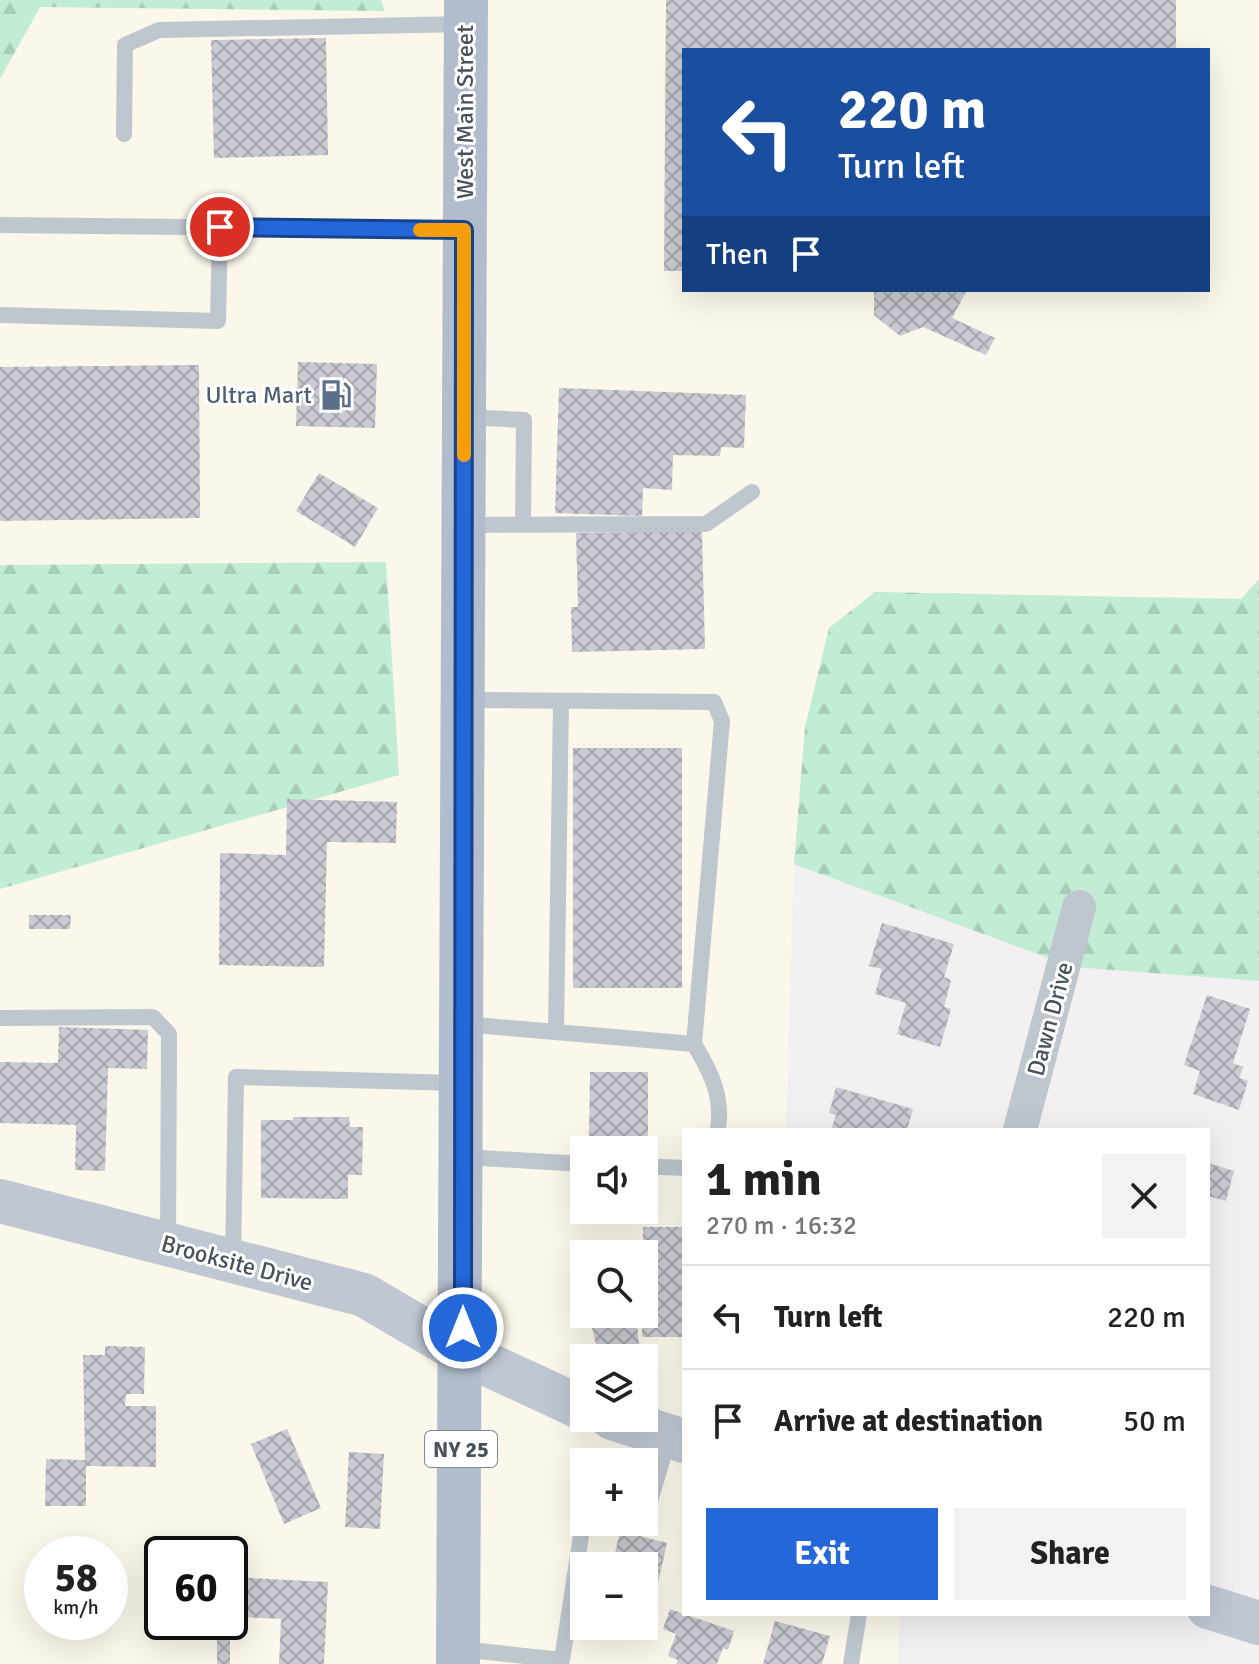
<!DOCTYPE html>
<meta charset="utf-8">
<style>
body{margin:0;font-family:Signika,sans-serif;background:#f2f2f2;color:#222;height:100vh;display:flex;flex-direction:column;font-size:30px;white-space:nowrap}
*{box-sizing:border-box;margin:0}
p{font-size:26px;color:#767676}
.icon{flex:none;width:44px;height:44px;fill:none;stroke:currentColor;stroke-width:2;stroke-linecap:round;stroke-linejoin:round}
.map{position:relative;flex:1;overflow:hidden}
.drawer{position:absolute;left:682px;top:1128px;width:528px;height:488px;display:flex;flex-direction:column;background:#fff;border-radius:0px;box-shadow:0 8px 32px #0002}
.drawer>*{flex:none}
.top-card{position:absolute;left:682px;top:48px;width:528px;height:244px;border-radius:0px;box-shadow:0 8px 32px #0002;background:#1a4fa0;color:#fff;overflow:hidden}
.fabs{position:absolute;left:570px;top:1136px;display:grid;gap:16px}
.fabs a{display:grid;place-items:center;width:88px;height:88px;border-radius:0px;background:#fff;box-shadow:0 8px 32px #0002;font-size:40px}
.speed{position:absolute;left:24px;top:1536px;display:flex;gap:16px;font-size:40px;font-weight:700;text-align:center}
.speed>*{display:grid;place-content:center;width:104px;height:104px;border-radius:50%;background:#fff;box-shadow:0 8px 32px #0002;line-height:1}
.speed small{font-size:20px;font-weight:400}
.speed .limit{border:4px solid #111;border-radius:12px;background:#fff;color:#111}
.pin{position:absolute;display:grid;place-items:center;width:68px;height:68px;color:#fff;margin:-34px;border:4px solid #fff;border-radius:50%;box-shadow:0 2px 8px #0007}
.me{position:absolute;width:88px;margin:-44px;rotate:0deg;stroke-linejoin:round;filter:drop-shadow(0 0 6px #0008)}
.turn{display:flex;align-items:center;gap:28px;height:168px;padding:0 24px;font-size:36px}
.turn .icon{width:104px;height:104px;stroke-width:2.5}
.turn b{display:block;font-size:56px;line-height:68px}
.then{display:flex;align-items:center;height:76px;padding:0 24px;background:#0003;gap:16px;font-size:30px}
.round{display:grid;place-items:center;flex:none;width:84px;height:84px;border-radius:0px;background:#f2f2f2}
.summary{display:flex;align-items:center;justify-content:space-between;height:136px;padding:0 24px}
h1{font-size:48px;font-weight:800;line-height:60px}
.button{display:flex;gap:16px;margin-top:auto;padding:16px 24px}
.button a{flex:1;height:92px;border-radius:0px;background:#2367d9;color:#fff;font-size:32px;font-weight:800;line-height:92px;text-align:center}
.button a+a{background:#f2f2f2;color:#222}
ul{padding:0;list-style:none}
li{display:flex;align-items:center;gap:24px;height:104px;padding:0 24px;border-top:2px solid #e0e0e0}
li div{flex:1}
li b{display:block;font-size:30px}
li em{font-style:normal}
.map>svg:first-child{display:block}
</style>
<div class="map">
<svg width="1259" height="1664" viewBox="0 0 1259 1664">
<defs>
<pattern id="forest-firs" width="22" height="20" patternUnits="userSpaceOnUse" patternTransform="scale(2)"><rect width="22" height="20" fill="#c1edd5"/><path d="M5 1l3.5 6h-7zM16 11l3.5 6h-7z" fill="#a7cdb9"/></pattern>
<pattern id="building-cross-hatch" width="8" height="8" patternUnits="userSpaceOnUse" patternTransform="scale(2)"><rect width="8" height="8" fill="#cacbd2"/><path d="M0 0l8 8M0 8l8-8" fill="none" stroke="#a6a7ae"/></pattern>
</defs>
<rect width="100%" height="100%" fill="#f2f0f0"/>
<path fill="#fbf7ea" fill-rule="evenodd" d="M381 0H1259V579L1242 599 875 592 829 628 805 727 794 864 786 1130H684V1614H900L898 1664H0V889L399 775 385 562 0 565V79L40 7 384 11ZM684 50H1208V290H684ZM584 1150H644V1210H584ZM584 1254H644V1314H584ZM584 1358H644V1418H584ZM584 1462H644V1522H584ZM42 1554H110V1622H42ZM162 1554H230V1622H162ZM584 1566H644V1626H584Z"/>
<g fill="url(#forest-firs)">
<path d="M0 0H381L385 11 40 7 0 79Z"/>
<path d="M386 562 399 775 0 889V565Z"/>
<path d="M1259 579V981L1073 967 794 864 805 727 829 628 875 592 1241 599Z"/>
</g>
<g fill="url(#building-cross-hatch)">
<path d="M666 0H1176V50H684V271H664Z"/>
<path d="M326 38 328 155 214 158 211 40Z"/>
<path d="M874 290H967L952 318 995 338 986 355 923 327 900 336 874 315Z"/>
<path d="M298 362 377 364 375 428 296 426Z"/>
<path d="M199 365 200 518 0 521V367Z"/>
<path d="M559 388 746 395 744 448 721 447 720 456 673 455 672 490 643 488 642 516 555 513Z"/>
<path d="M319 473 378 508 355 547 296 511Z"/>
<path d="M702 531 705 649 572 652 571 607H578L576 533Z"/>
<rect x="573" y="748" width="109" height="240"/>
<path d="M287 799 397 802 396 843 327 842 324 967 219 965 220 853 286 855Z"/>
<path d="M29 915H71L70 929H29Z"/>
<path d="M882 923 954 944 944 977 951 980 944 1007 951 1009 940 1047 897 1034 906 1003 875 994 882 969 869 966Z"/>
<path d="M1207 995 1250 1009 1233 1063 1243 1067 1239 1078 1248 1081 1239 1110 1193 1094 1200 1071 1184 1065Z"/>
<path d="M59 1027 148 1030 147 1069 108 1068 105 1171 75 1170 76 1125 0 1123V1062L58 1063Z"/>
<path d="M590 1072H648V1141H589Z"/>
<path d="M836 1087 913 1109 907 1130H831L836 1115 829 1113Z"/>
<path d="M293 1117H349L350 1127H363L362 1175H348V1199L261 1198V1120H293Z"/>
<path d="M1208 1163 1234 1171 1226 1201 1208 1196Z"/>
<path d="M643 1227H684V1337H642Z"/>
<path d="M584 1260V1285H583L578 1262Z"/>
<path d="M589 1314H636L639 1345 598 1354Z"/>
<path d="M105 1346 145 1347 144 1394H126L125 1406H156V1467L86 1466V1506H45L46 1459 85 1460 83 1355H105Z"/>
<path d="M287 1429 321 1508 284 1524 251 1444Z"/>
<path d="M349 1452 384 1454 380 1529 345 1527Z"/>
<path d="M620 1531 667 1543 646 1636 609 1627 644 1626V1566H612Z"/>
<path d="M230 1577 328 1582 324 1664H279L281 1619 242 1617 241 1626 222 1625 230 1622Z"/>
<path d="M670 1609 734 1631 728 1650 723 1648 717 1664H676L678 1660 668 1656 676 1634 663 1629Z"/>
<path d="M775 1621 830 1636 822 1664H763Z"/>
<rect x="217" y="1635" width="13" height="29"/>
</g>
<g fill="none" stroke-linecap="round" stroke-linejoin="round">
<g stroke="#bec6ce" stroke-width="16">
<path d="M124 134 125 45 159 30 465 24"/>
<path d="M0 225 463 230"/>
<path d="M0 315 218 321 220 227"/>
<path d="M466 417 524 420 523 524"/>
<path d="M464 525 706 524 752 492"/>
<path d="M465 700 714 702 722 721 694 1044"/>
<path d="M0 1018 153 1017 169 1034 168 1243"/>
<path d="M463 1024 694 1044C711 1072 723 1096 718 1130"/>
<path d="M556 1032 561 701"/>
<path d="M463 1157 584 1164"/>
<path d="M644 1166 684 1168"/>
<path d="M233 1260 236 1077 457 1083"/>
<path d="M644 1509 648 1508 669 1437"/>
<path d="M460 1649 562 1660 584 1516"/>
<path d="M851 1664 859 1614"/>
</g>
<path stroke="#bec6ce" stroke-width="34" d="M1020 1130 1079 907"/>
<g stroke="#bec7d2" stroke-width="44">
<path d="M0 1201 364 1295 463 1353 584 1409"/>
<path d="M612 1418 684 1441"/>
<path d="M1208 1607 1259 1623"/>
</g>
<path stroke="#b1bdcd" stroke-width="44" d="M458 1664 466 0"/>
</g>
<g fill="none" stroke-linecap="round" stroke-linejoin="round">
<defs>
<path id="route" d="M220 227 464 230 463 1328"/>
</defs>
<use href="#route" stroke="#17438d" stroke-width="20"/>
<use href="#route" stroke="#2367d9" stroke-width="14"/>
<path stroke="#f59e0b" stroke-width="14" d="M420 230H464V455"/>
</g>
<defs>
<symbol id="fuel-bare" viewBox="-9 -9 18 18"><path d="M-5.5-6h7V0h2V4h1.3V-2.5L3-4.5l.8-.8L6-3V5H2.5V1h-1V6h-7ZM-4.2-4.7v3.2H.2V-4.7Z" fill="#5c6f8a" stroke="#fff" stroke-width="2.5" paint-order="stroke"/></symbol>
</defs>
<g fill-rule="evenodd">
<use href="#fuel-bare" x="314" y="373" width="44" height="44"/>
</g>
<g text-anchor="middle" stroke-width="6" stroke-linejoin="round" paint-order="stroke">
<rect fill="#fff" stroke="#7f868d" stroke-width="2" x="425" y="1431" width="72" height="36" rx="6"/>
<g font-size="22" font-weight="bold" fill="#48525c">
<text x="461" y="1457">NY 25</text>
</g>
<g font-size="24" fill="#48525c" stroke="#fff">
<text transform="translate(465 112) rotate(-90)" y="8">West Main Street</text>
<text transform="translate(1050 1019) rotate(-75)" y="8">Dawn Drive</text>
<text transform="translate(237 1263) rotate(15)" y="8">Brooksite Drive</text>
</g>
<g font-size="24" fill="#4e5e75" stroke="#fff" text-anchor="end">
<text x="312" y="403">Ultra Mart</text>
</g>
</g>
</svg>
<div class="fabs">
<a><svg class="icon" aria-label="sound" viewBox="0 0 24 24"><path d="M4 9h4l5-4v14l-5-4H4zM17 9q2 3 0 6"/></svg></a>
<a><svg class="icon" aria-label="search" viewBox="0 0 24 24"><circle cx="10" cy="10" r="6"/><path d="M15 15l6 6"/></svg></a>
<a><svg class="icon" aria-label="layers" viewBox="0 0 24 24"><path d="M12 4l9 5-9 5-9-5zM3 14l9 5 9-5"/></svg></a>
<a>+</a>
<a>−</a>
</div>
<div class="speed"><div>58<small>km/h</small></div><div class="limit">60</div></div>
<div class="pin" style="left:220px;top:227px;background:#d93025"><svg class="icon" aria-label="arrive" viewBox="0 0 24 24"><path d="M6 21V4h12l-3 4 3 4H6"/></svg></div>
<svg class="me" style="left:463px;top:1328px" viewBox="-20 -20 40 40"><circle r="17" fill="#2367d9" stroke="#fff" stroke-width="3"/><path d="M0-11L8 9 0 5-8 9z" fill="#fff"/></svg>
<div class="top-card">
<div class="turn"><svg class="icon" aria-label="left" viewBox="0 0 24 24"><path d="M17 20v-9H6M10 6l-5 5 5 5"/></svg><div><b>220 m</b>Turn left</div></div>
<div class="then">Then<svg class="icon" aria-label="arrive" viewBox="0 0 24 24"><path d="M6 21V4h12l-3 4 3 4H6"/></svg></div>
</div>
<section class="drawer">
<div class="summary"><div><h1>1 min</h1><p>270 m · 16:32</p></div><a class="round"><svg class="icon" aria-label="close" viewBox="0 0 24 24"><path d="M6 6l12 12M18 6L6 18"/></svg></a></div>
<ul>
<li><svg class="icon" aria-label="left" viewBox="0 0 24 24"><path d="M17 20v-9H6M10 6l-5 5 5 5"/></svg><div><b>Turn left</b></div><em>220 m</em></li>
<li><svg class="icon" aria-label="arrive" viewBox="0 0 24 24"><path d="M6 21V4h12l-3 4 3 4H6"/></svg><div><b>Arrive at destination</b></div><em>50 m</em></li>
</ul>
<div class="button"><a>Exit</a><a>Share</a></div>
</section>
</div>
